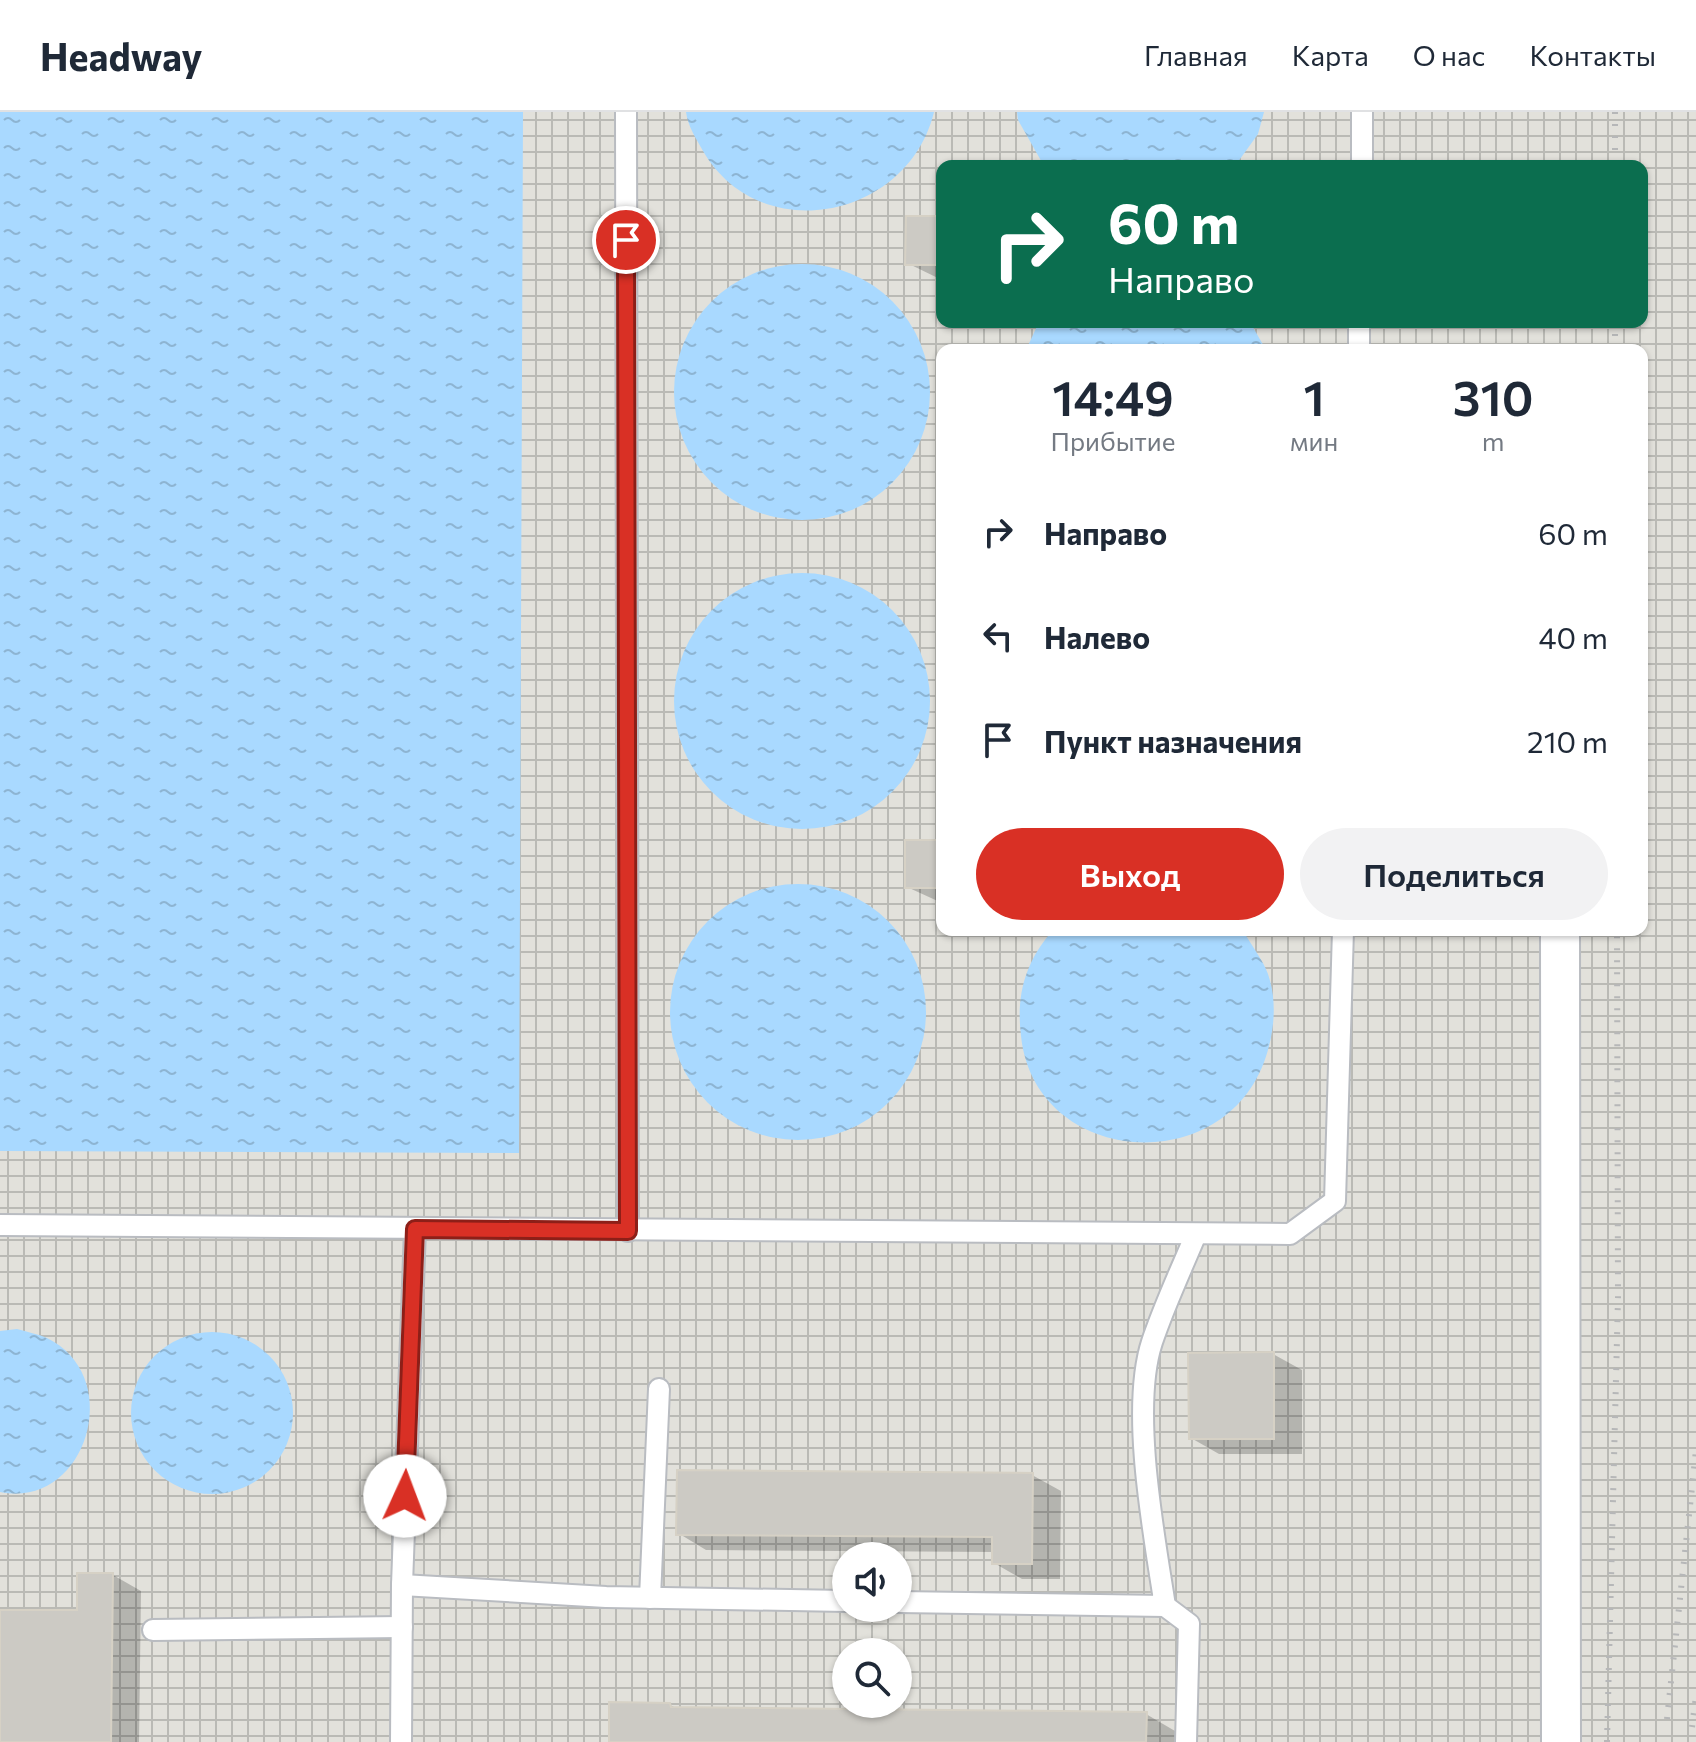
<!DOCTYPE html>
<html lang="ru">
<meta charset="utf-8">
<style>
body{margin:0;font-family:Commissioner,sans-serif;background:#f2f2f3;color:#1f2937;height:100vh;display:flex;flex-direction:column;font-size:30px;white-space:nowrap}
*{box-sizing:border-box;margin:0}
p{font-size:26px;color:#747a83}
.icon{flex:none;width:44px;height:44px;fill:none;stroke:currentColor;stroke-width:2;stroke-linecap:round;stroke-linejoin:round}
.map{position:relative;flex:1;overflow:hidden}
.side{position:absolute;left:936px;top:232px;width:712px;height:592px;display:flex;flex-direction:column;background:#fff;border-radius:16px;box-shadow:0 2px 6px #0004}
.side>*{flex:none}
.banner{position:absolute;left:936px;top:48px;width:712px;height:168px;border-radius:16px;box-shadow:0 2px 6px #0004;background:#0b6e4f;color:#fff;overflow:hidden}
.buttons{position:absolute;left:832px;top:1430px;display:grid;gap:16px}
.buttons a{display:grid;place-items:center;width:80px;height:80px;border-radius:50%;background:#fff;box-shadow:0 2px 6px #0004;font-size:40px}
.pin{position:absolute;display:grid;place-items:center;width:68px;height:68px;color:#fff;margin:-34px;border:4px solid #fff;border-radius:50%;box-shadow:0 2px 8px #0007}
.me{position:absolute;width:88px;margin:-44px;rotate:2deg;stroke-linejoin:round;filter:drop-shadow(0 0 6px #0008)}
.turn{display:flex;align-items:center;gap:28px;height:168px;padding:0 40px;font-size:36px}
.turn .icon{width:104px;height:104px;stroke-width:2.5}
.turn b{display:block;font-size:56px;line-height:68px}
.eta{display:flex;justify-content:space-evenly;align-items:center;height:136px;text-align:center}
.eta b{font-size:48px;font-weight:600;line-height:56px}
.primary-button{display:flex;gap:16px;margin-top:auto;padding:16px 40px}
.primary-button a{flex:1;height:92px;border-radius:48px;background:#d93025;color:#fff;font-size:32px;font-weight:600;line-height:92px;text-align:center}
.primary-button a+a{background:#f2f2f3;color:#1f2937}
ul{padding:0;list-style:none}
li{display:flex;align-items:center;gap:24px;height:104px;padding:0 40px}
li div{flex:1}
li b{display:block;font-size:30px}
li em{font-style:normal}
header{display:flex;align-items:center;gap:48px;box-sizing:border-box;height:112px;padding:0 40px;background:#fff;border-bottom:2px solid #e0e1e3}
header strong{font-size:38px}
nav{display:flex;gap:44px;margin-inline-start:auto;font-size:28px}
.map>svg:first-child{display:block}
</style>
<header>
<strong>Headway</strong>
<nav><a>Главная</a><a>Карта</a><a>О нас</a><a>Контакты</a></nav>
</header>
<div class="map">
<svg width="1696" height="1630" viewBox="0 0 1696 1630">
<defs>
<pattern id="industrial-grid" width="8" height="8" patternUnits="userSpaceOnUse" patternTransform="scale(2)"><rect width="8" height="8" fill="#e2e1db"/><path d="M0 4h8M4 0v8" fill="none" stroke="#babab5"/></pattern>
<pattern id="water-ripples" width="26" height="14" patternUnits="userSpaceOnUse" patternTransform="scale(2)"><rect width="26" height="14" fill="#a9d9ff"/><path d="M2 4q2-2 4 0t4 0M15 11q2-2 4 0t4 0" fill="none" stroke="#8db4d2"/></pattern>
</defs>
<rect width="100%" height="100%" fill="#f1efe7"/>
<path fill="url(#industrial-grid)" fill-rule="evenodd" d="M0 0H1696V1630H0ZM942 54H1642V210H942ZM942 238H1642V818H942ZM846 1444H898V1496H846ZM846 1540H898V1592H846Z"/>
<g fill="url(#water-ripples)">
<path d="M0 0H523L519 1041 0 1039Z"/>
<path d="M686 0H934C908 107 760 137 703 39 696 26 688 15 686 0Z"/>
<path d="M1017 0H1264L1258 22 1235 54H1044L1018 8Z"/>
<circle cx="802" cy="280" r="128"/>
<path d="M1039 210H1250L1266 238H1026Z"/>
<circle cx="802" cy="589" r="128"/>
<circle cx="798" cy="900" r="128"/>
<path d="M1053 818 1244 820C1251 833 1263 848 1268 862 1276 885 1275 911 1269 934 1236 1070 1035 1058 1021 924 1016 883 1025 850 1053 818Z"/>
<path d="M17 1217C27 1220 38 1222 47 1226 127 1265 86 1398 0 1380V1219Z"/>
<circle cx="212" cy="1301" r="81"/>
</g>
<g fill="#0003">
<path d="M908 106H942V168L907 151Z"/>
<path d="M907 730H942V791L907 775Z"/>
<path d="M1273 1242 1302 1258V1342H1219L1191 1326Z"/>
<path d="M1032 1363 1061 1379 1060 1467H1022L994 1451V1440L706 1438 678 1421Z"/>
<path d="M113 1463 141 1479 139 1630H0V1500H79Z"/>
<path d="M670 1593 678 1597 1146 1602 1175 1619V1630H611Z"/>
</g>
<g fill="#cccac4" stroke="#d6d1c5" stroke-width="2">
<path d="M906 104H942L940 153H905Z"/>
<path d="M905 728H942L940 776H905Z"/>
<path d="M1274 1240V1327H1189L1188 1241Z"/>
<path d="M677 1358 1033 1361 1032 1452H992V1425L676 1423Z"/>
<path d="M77 1461H113L111 1630H0V1498H77Z"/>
<path d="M609 1590 670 1591 671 1595 1147 1600 1146 1630H609Z"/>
</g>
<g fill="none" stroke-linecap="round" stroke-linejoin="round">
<defs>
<g id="service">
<path d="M626 0 628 1119"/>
<path d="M1362 54V0"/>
<path d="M1359 238V210"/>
<path d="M0 1113 1290 1122 1335 1089 1343 818"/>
<path d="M402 1473 606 1485 846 1489"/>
<path d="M650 1486 659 1277"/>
<path d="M898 1490 1165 1494C1154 1423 1130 1297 1152 1230 1164 1194 1181 1158 1196 1122"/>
<path d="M1165 1494 1189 1512 1186 1630"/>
<path d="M153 1518 402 1515"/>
<path d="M401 1630 402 1473 415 1117"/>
</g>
<path id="minor" d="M1560 818 1561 1630"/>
</defs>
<use href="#service" stroke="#b9bcc1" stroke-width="24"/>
<use href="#minor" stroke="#b9bcc1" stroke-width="42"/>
<use href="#service" stroke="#fff" stroke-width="20"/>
<use href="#minor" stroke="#fff" stroke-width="38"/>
<g stroke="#b6b7b8" stroke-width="6" stroke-dasharray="2 10" stroke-linecap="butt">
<path d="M1615 0V54"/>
<path d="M1615 210V238"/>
<path d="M1667 1607 1696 1338"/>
<path d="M1692 1615 1696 1584"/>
<path d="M1607 1630 1618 1186 1617 818"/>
</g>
</g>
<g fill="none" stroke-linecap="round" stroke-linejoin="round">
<defs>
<path id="route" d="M405 1384 415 1117 628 1119 626 128"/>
</defs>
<use href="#route" stroke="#8d1f18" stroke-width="20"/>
<use href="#route" stroke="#d93025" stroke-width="14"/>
</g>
</svg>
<div class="buttons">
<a><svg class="icon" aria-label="sound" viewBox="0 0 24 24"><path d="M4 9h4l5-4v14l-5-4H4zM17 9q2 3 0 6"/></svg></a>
<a><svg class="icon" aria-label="search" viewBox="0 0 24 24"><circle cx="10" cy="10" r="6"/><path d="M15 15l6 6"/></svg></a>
</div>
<div class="pin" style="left:626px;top:128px;background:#d93025"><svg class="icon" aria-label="arrive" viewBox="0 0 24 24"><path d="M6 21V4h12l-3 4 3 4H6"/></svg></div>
<svg class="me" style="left:405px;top:1384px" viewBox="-20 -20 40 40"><circle r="19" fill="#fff"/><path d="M0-13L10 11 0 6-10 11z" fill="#d93025"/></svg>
<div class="banner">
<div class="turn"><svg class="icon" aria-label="right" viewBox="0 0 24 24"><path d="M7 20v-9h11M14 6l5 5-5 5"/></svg><div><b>60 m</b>Направо</div></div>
</div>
<section class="side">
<div class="eta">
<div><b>14:49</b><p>Прибытие</p></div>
<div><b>1</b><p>мин</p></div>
<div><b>310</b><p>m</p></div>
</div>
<ul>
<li><svg class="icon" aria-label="right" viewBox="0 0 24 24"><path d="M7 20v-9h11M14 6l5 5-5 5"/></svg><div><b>Направо</b></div><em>60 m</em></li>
<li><svg class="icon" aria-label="left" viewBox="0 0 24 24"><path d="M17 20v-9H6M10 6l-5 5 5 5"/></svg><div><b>Налево</b></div><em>40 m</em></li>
<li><svg class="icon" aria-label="arrive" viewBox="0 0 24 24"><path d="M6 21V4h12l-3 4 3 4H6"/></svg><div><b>Пункт назначения</b></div><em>210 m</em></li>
</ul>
<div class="primary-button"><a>Выход</a><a>Поделиться</a></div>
</section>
</div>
